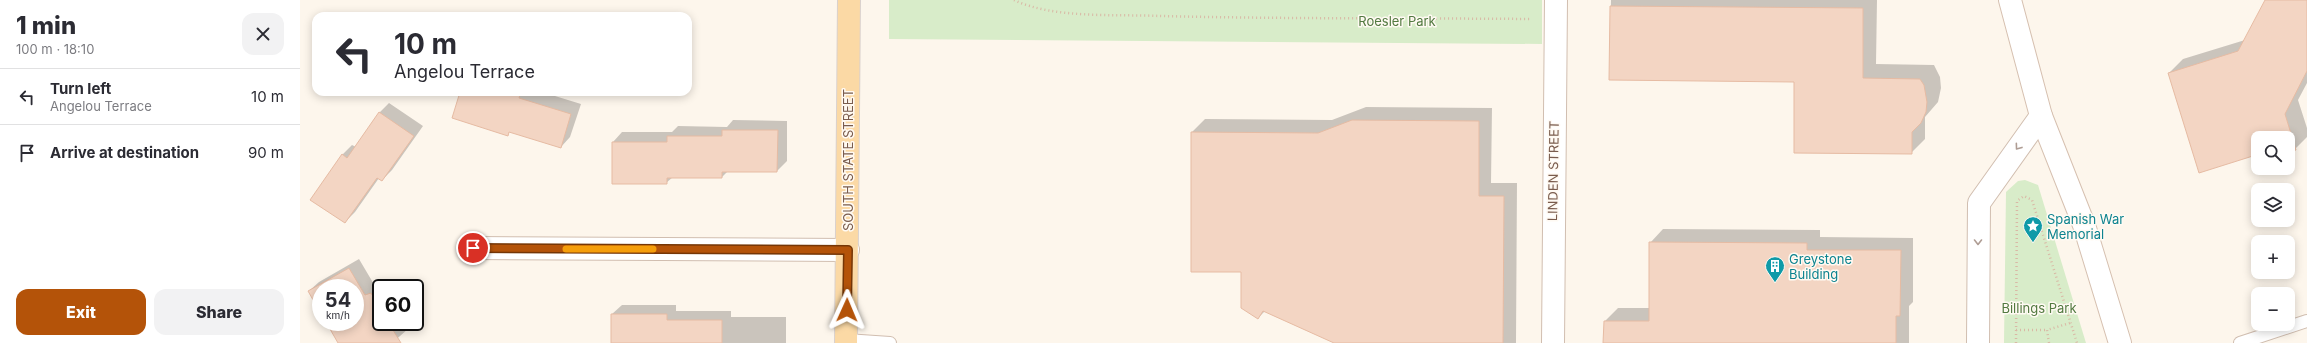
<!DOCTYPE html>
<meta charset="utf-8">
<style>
body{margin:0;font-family:Inter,sans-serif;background:#f2f2f3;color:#2b2b33;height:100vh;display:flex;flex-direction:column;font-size:15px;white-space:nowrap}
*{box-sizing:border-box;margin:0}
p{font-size:13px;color:#7c7c81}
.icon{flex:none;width:22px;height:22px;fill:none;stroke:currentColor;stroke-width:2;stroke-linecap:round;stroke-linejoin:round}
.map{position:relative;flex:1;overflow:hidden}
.side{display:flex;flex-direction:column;background:#fff;width:300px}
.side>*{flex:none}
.guide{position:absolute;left:12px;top:12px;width:380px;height:84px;border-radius:12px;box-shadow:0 2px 10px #0003;background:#fff;color:#2b2b33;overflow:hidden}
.tools{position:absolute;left:1951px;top:131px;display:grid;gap:8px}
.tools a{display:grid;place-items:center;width:44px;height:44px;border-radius:8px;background:#fff;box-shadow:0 2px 10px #0003;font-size:20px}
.speed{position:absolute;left:12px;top:279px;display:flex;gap:8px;font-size:20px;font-weight:700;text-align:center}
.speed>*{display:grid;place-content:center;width:52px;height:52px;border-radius:50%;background:#fff;box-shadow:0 2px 10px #0003;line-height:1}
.speed small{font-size:10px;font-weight:400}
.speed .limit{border:2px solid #111;border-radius:6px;background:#fff;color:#111}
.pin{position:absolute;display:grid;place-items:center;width:34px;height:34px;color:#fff;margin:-17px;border:2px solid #fff;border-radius:50%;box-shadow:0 1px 4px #0007}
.me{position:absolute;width:44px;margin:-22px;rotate:1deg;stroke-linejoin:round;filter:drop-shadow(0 0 3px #0008)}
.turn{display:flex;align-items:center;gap:14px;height:84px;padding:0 16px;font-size:18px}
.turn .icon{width:52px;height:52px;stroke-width:2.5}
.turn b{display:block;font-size:28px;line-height:34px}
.round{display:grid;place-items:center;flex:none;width:42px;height:42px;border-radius:12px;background:#f2f2f3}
.overview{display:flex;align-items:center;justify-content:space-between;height:68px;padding:0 16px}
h1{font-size:24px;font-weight:800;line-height:30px}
.button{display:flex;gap:8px;margin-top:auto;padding:8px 16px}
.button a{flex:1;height:46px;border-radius:12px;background:#b45309;color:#fff;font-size:16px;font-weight:800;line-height:46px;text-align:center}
.button a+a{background:#f2f2f3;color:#2b2b33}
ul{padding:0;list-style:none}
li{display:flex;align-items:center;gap:12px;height:56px;padding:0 16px;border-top:1px solid #e1e1e2}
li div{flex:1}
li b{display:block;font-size:15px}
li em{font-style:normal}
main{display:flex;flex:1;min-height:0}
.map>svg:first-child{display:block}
</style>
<main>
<section class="side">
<div class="overview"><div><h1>1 min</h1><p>100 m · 18:10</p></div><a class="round"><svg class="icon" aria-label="close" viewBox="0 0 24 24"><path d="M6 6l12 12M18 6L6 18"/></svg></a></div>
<ul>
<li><svg class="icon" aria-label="left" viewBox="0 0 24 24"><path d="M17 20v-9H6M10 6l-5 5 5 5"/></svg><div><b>Turn left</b><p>Angelou Terrace</p></div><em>10 m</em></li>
<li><svg class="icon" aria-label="arrive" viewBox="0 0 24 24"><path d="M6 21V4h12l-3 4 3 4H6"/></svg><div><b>Arrive at destination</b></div><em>90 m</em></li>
</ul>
<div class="button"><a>Exit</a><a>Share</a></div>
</section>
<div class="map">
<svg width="2007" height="343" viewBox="0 0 2007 343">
<rect width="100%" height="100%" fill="#fdf6ec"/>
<g fill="#d8ecc9">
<path d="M589 0H1242V44L589 39Z"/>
<path d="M1725 180 1738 185 1786 343H1704L1706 192 1718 181Z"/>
</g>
<g fill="#0003">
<path d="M1311 0H1577L1576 64 1634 65 1640 77 1641 88 1638 102 1625 117V139L1611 153 1495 81 1310 79Z"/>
<path d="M1966 0H2007V83L1998 100 2007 128V137L1995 149 1988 151V138H1958V159L1956 154 1869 73 1883 59 1945 40Z"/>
<path d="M161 92H242L281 104 270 137 261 147 210 131 207 134Z"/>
<path d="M89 103 123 126 92 170 82 180 79 178 55 212 45 222 12 199 43 154 52 145 56 147 79 113Z"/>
<path d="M1066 107 1192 108 1191 183H1217L1216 343H1037L965 311 958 318 892 132 905 119 1032 120Z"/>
<path d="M433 120 487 121V161L477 171H428L422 177H373L366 183H313V142L322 132H372L378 126 427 127Z"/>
<path d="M1363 229 1520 230V237L1613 238V302L1609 306V343H1304L1305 321 1318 308H1350V243Z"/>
<path d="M59 259 75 286 81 284 83 288H81V322H103L108 329 92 343H53L41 322H55V288H21V312L9 291 19 282Z"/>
<path d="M322 305H376V311H431V317H486V343H312V314Z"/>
</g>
<g fill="#f3d5c3" stroke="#e6bba3">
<path d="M1965 0H2007V71L1985 114 1996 150 1988 152V138H1958V161L1956 155 1899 173 1868 73 1938 51Z"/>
<path d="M1310 6 1563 8V78L1620 79 1624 85 1627 102 1626 112 1621 123 1612 132V154L1494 153V82L1309 80Z"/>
<path d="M160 92H221L219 98 271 114 261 148 209 132 208 136 152 118Z"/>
<path d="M79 112 114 136 82 181 77 178 45 223 10 200 42 154 47 158Z"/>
<path d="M1052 120 1179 121V196H1204L1203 343H1034L963 311 958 319 941 308V272H891V132L1018 133Z"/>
<path d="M422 130H478L477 172H422V178H367V184H312V142H367V136H422Z"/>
<path d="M1349 242 1507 243V250H1601L1600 316H1596V343H1303L1304 321H1349Z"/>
<path d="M49 268 65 295 71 293 81 310V322H88L101 343H38L26 322H55V288H21V314L8 291Z"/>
<path d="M311 314H367V320H422V343H311Z"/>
</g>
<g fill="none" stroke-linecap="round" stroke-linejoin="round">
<defs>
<g id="lane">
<path d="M546 340 590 343"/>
<path d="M1940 343 2007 321"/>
</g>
<g id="street">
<path d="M173 248 548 250"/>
<path d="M1253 343 1256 0"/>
<path d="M1678 343 1679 203 1741 116"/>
</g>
<path id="secondary" d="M1710 0 1741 116 1784 225 1820 343"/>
<path id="primary" d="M546 343 549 0"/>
</defs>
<use href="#lane" stroke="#d1beb0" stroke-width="14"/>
<use href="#street" stroke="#d1beb0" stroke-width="24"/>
<use href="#secondary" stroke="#d6c0b0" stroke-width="24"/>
<use href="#primary" stroke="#dad1cd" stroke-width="24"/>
<g stroke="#d9b8a5" stroke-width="2.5" stroke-dasharray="1 3" stroke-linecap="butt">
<path d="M714 0C754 19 815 14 860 16 983 19 1107 18 1231 19"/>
<path d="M1716 330H1747"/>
<path d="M1716 343 1717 201 1724 196 1732 200 1777 343"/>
<path d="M1749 343 1747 330 1770 323"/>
</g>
<use href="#lane" stroke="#fff" stroke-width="12"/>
<use href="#street" stroke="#fff" stroke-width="22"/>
<use href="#secondary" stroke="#fff" stroke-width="22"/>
<use href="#primary" stroke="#fbd9a5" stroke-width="22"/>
</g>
<defs><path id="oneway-chevron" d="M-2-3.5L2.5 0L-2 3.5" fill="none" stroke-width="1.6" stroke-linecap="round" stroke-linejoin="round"/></defs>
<g stroke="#af9d94">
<use href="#oneway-chevron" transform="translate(1718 147) rotate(126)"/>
<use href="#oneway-chevron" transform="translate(1678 242) rotate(90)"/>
</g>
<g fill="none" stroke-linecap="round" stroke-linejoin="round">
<defs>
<path id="route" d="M173 248 548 250 547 310"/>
</defs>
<use href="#route" stroke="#753606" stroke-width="10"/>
<use href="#route" stroke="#b45309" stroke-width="7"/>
<path stroke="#f59e0b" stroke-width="7" d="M266 249H353"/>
</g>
<defs>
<symbol id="sight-pin" viewBox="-11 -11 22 30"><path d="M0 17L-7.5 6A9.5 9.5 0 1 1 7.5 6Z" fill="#0f9aa8" stroke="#fffaf3"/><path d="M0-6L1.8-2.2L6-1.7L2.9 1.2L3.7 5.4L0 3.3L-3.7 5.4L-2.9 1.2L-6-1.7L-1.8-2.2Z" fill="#fff"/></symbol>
<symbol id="building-pin" viewBox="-11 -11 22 30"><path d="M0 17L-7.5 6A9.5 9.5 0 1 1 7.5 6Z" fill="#0f9aa8" stroke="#fffaf3"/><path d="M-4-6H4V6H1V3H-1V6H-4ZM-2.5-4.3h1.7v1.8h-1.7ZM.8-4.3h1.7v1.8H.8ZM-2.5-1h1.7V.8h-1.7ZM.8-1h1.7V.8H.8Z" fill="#fff"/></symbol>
</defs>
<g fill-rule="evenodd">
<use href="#sight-pin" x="1722" y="215" width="22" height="30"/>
<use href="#building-pin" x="1464" y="255" width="22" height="30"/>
</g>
<g text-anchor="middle" stroke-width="3" stroke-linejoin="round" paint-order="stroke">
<g font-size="13" fill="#537a41" stroke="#fffaf3">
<text x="1097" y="26">Roesler Park</text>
<text x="1739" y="313">Billings Park</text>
</g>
<g font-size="13" fill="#7a5c4d" stroke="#fffaf3">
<text transform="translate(548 160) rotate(-90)" y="5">SOUTH STATE STREET</text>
<text transform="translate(1253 171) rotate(-89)" y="5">LINDEN STREET</text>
</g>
<g font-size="13" fill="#0d838f" stroke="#fffaf3" text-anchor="start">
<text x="1747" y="224">Spanish War<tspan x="1747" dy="15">Memorial</tspan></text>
<text x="1489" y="264">Greystone<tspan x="1489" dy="15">Building</tspan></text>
</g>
</g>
</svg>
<div class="tools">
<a><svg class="icon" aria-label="search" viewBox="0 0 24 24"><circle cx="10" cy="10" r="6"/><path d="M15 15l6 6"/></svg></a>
<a><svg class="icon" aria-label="layers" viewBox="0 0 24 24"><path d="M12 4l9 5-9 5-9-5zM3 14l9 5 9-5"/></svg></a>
<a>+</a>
<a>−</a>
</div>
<div class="speed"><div>54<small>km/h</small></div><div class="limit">60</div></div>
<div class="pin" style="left:173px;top:248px;background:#d93025"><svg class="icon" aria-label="arrive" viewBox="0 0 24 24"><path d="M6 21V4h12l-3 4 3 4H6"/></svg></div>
<svg class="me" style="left:547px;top:310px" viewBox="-20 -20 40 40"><path d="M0-17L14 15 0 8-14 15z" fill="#b45309" stroke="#fff" stroke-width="4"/></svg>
<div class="guide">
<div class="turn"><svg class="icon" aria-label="left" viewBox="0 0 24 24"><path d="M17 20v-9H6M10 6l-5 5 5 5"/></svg><div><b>10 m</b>Angelou Terrace</div></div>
</div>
</div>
</main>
